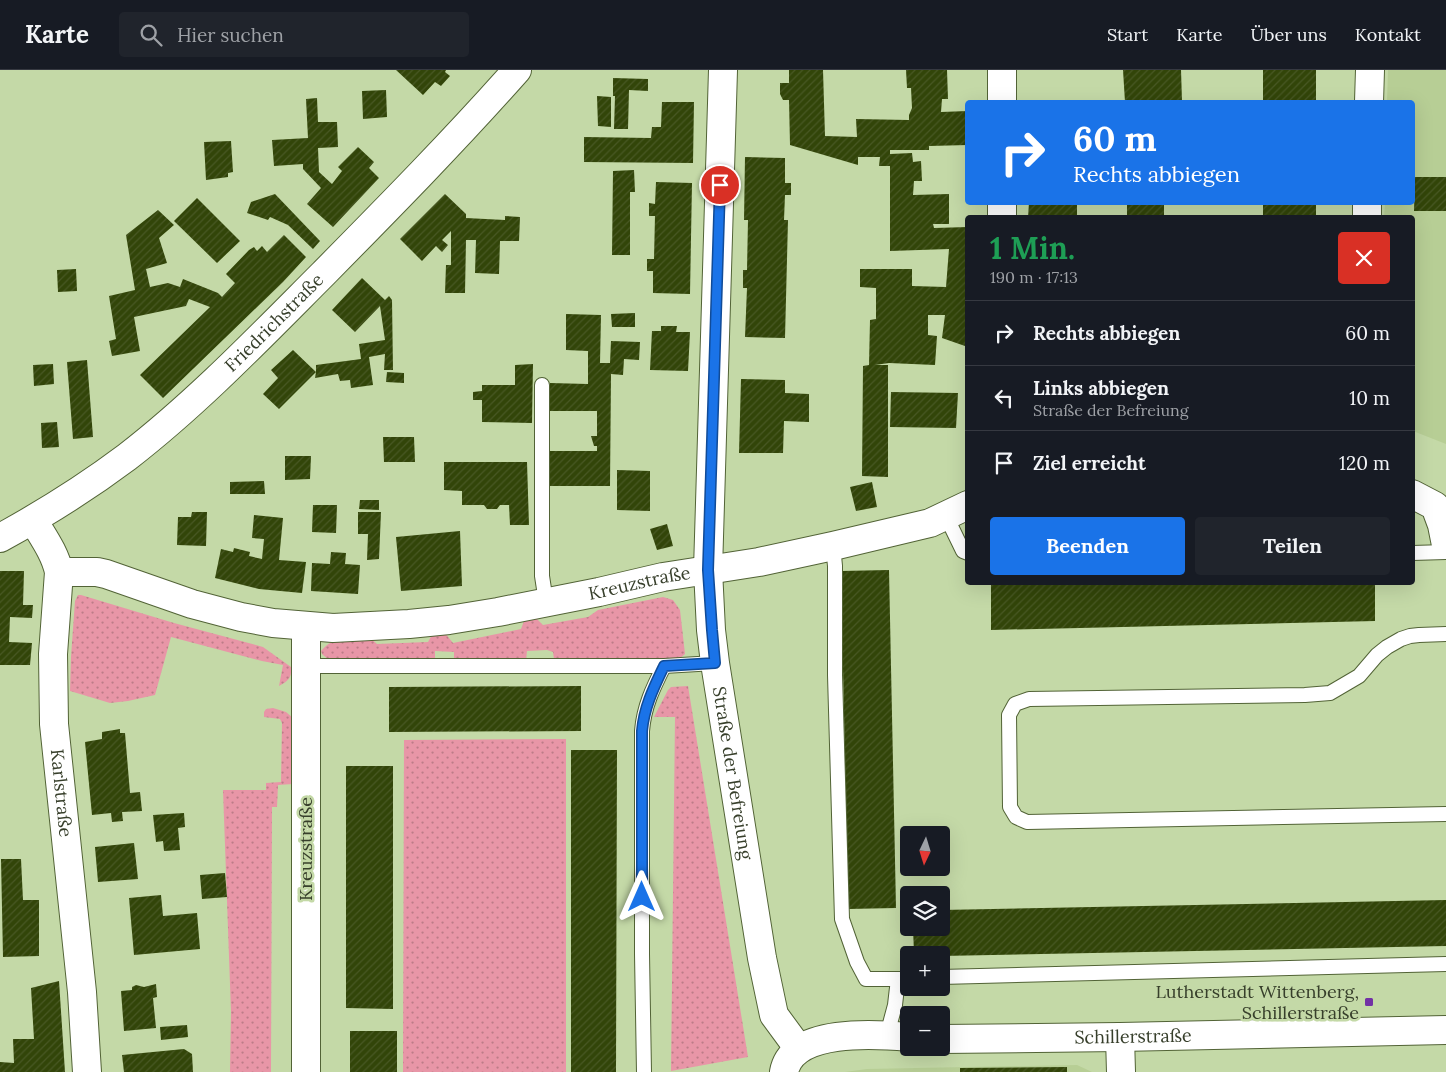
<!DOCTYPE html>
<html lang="de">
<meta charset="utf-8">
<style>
body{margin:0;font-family:Lora,serif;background:#20242c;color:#f1f3f6;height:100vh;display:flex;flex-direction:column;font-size:19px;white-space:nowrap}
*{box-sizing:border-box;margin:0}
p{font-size:16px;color:#9ea1a6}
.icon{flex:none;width:28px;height:28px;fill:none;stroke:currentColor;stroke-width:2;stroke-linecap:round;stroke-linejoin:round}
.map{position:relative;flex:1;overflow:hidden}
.drawer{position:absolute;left:965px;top:145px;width:450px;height:370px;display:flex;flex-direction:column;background:#171b24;border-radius:5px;box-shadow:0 5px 20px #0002}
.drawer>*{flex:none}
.guide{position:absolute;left:965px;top:30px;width:450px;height:105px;border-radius:5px;box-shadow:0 5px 20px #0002;background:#1a73e8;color:#fff;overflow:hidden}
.needle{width:32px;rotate:184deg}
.buttons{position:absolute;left:900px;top:756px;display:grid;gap:10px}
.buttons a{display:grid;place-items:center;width:50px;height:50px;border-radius:5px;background:#171b24;box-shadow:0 5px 20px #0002;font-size:25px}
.pin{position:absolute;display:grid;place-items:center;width:42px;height:42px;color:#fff;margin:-21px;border:2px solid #fff;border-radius:50%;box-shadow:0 1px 5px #0007}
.me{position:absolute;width:55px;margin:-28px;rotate:0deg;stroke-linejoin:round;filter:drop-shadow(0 0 4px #0008)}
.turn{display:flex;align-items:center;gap:18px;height:105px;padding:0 25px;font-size:22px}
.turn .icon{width:65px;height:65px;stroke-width:2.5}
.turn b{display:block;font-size:35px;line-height:42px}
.round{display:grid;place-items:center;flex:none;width:52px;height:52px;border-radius:5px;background:#20242c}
.overview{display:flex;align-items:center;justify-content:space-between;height:85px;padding:0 25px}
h1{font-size:30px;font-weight:700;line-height:38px;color:#1e9e55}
.cta{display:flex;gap:10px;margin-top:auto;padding:10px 25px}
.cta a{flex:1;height:58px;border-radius:5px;background:#1a73e8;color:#fff;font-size:20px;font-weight:700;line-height:58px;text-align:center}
.cta a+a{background:#20242c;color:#f1f3f6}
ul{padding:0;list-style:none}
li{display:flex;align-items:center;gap:15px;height:65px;padding:0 25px;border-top:1px solid #363941}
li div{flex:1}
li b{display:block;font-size:19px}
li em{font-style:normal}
header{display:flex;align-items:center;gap:30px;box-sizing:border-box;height:70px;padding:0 25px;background:#171b24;border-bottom:1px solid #363941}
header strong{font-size:24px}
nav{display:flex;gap:28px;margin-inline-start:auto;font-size:18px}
.search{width:350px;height:45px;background:#20242c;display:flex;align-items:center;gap:12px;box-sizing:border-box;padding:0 18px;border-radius:5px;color:#9ea1a6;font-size:19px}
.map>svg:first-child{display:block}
</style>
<header>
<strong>Karte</strong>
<div class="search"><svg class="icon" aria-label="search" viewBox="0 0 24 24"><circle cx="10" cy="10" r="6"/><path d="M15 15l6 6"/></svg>Hier suchen</div>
<nav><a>Start</a><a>Karte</a><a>Über uns</a><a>Kontakt</a></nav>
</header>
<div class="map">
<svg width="1446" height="1002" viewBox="0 0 1446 1002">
<defs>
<pattern id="green-dots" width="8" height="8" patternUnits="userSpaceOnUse" patternTransform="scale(1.25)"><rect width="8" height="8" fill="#e896a7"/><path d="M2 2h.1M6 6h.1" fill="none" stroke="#bd7c88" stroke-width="1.8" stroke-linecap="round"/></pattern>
<pattern id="building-hatch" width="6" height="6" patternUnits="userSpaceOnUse" patternTransform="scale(1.25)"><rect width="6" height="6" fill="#324509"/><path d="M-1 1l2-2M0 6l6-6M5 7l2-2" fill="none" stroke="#485824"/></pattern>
</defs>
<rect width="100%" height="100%" fill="#c4d9a7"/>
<g fill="#b7ce95">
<path d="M1388 0H1446V374L1413 361 1412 148H1384L1385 133 1412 132V32H1387Z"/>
<path d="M1077 995 1092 1002H845L867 999Z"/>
</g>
<g fill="url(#green-dots)">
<path d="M78 525H81L174 553 263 577 291 597C292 607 289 611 279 616L283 595 262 591 171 567 155 625 128 631 110 633 70 621 71 587 75 531Z"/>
<path d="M663 527 673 530 680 540 685 584 678 590 554 589 553 582 547 580 527 581 526 590 454 589V582L435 581V589L329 590 322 584 321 581C335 565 349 568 369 567L377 574 428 572 433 563 444 562 453 573 521 559 524 551 536 548 543 555 588 547 598 540Z"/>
<path d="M688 616 748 987 671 1001 675 647H654L668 620 671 617Z"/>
<path d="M273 638 286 642 293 648V714L278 715 277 737H272L271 1002H230L231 942 223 720H266V713L281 712 282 653 280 649 264 647V642L266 639Z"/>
<path d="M566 669V1002H403L404 670Z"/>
</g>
<g fill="url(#building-hatch)">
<path d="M396 0H446L445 2 450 6 441 16 435 12 423 25Z"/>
<path d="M789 0H823L825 66 857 67 856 49 909 50V45L912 38 911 18H907L906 0H947L948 29H942L941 42 968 41V75L929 76V80H890V84L912 83 913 92 921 91 922 111H914L913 125 949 124V154H933L934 158 968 157V262L965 276 942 268 945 245H928V265L937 266 935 295 889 293 875 295H888V407L862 406 863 296 869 295 870 250 876 249V218L860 217V199H912V216L946 217 949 179 890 181V96H879L880 87H858V95L790 75 789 30H783L780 24V13H789Z"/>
<path d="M1123 0H1181L1182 32H1125Z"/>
<rect x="1263" y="0" width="53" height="32"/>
<path d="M613 8 648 9V21L629 20 628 59H614L615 26H613Z"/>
<path d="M386 20 387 47 363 49 362 21Z"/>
<path d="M597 26 611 27V57L598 56Z"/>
<path d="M317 28 318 52H337L338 77 318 78 319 102 332 114 342 101 338 97 358 77 374 92 369 98 379 108 333 157 307 134 321 118 303 99V94L274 96 272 70 308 68 306 29Z"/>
<path d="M662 32H694L693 93 584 92V67L651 68 652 57H661Z"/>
<path d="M231 71 233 102 228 103V107L206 110 204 72Z"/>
<path d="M745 87 785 88V113H791V125H785L784 150H788L785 268 745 267 747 218H743V200H747L748 150H744Z"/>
<path d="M634 100 635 122H630V185H612L613 101Z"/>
<path d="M1415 107H1446V141H1414Z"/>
<path d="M656 112 692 113 690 224 653 223V201H647V189H654L655 146H649V133L655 134Z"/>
<path d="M275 124 320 171 313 179 288 155 270 147 268 150 247 143 251 132Z"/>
<path d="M445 124 466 144V148L505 150V146L520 147 519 171H500L499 204 475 203 476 170H466L465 223H445L446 195H451V161L442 170 448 175 442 182 436 176 422 191 400 169Z"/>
<path d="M197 128 240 171 217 193 174 151Z"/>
<path d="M1029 132H1077V148H1028Z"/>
<rect x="1127" y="132" width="37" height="16"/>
<rect x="1263" y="132" width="53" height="16"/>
<path d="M158 140 174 155 159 168 167 193 146 199 150 217 168 213 180 217 183 209 218 223 222 227 235 213 226 204 249 180 254 177 257 181 262 176 267 182 284 165 306 187 283 212 163 328 140 305 210 237 189 229 186 236 134 247 140 281 112 286 109 271 116 269 109 226 135 220 126 165Z"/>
<path d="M76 199 77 221 58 222 57 200Z"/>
<path d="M362 208 385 230 389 226 392 230 393 300H384L385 284 369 287 373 315 351 318 350 310 340 311 338 304 315 308 316 302 279 339 263 324 278 308 271 300 293 280 316 302V295L361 289 359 274 385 270 380 236 355 262 332 240Z"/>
<path d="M635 243V257H612L611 244Z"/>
<path d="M566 244 601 245 600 293H610L611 271 640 272 639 290 624 289 623 305 611 304 610 416H547L548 381H597V376H594L591 366H597V341H549L550 313 588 314V281L566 280Z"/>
<path d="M661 256H677L676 262H690L688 301 650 300 652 261H661Z"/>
<path d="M87 290 93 367 73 369 67 292Z"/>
<path d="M53 294 54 314 34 316 33 295Z"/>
<path d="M533 294 532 353 482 352V330H473V322L482 321V315H515V295Z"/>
<path d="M387 302 404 303V313L386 312Z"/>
<path d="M741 309 785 310V323L809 324V352L784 351 783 383H739Z"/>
<path d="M891 322 958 323 956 358 890 357Z"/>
<path d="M57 352 59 377 42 378 41 353Z"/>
<path d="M383 367H414L415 392H384Z"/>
<path d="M285 386H311L310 409 285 410Z"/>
<path d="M444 392H527L529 455H510L509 435H500L497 439H487L484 435H462V421L444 420Z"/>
<path d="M617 400 650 401V441L617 440Z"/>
<path d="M264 411 265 424H230V412Z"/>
<path d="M872 412 877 437 856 441 850 417Z"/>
<path d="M360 430H379V440L359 439Z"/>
<path d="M313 435H337L336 463 312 462Z"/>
<path d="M192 442H207L206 476 177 475 178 447H191Z"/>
<path d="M358 442H381L379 489 367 490 368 464H358Z"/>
<path d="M254 445 283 448 279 490 306 492 302 523 259 519 215 508 221 479 233 482 234 478 250 482 249 486 262 489 264 469 252 468Z"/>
<path d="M667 454 673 476 657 480 650 459Z"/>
<path d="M460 461 462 516 401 521 396 467Z"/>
<path d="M331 482 346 483 345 494 360 495 358 524 311 521 312 493 330 494Z"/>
<path d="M889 500 896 838 848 839 841 501Z"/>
<path d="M0 501H24L23 535H33L32 548 10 547 9 572 32 573 30 595H0Z"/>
<path d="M1034 512H1375V551L991 560V513Z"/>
<path d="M581 616V661L389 662V617Z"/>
<path d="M120 659V663H125L130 723 140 722 142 741 122 742 123 751 112 752 111 743 92 745 85 672 102 669V662Z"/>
<path d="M571 680H617L616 1002H571Z"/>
<path d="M346 696H393V939L346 938Z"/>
<path d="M184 743 185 757 178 758 180 780 164 781 163 771 156 772 153 745Z"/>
<path d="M134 773 138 809 98 812 95 777Z"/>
<path d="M1 789H21L23 830H39V886L3 887Z"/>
<path d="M225 803 227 827 202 829 200 805Z"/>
<path d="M161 825 163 846 197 843 200 879 134 885 129 828Z"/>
<path d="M1446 830V876L941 886V885H928V882L914 883 913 858H941V840Z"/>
<path d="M59 911 65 1002H0V992L14 993 13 969H34L31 918Z"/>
<path d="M156 914 157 927 153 928 156 958 124 961 121 921 132 920V917L136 915 144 917Z"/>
<path d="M187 955 188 967 161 970 160 957Z"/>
<rect x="350" y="961" width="47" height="41"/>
<path d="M184 979 192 984 193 1002H124L122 985Z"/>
<path d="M1067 997V1002H960V998Z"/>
</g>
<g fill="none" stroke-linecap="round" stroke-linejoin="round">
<defs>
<g id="service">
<path d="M542 315V506L546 532"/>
<path d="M946 446 963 481 968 483"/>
<path d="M833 476 835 496V605L842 849 857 892 866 909H909"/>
<path d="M1412 483 1446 482"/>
<path d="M1446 564 1419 565 1410 566 1401 569 1387 577 1377 585 1359 606 1330 623 1305 625 1029 629 1015 634 1009 645 1010 737 1016 747 1027 752 1446 744"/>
<path d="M305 596H664L715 593"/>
<path d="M941 907 1446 894"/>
<path d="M887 965 895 935 898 909"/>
<path d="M644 1002 642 884V661C644 636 653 618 664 596"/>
</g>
<g id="minor">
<path d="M1002 0V32"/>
<path d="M1369 32 1370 0"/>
<path d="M1002 132V148"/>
<path d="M1367 148V132"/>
<path d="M1412 424 1435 436 1442 455 1446 475"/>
<path id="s1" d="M33 450C43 467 55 483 59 502L53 584 54 654 82 922 87 1002"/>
<path id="s2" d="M59 502H97L106 504 192 534 241 547 273 553 333 558 409 554 449 550 498 542 599 522 663 507 759 492 833 476 930 453 968 435"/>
<path d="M306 556V1002"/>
<path d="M1120 967 1121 1002"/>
</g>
<g id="tertiary">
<path id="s3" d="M723 0 708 500 711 560 715 593 762 888 774 945 799 979"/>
<path id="s4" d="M0 468C44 444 87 417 127 387 198 332 261 266 324 203 389 137 455 70 517 0"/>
<path id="s5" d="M941 969 1120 967 1446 960"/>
<path d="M784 1002C792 958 876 964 909 967"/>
</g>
</defs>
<use href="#service" stroke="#526336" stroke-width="16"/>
<use href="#minor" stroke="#526336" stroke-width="30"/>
<use href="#tertiary" stroke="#526336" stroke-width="30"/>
<use href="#service" stroke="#fff" stroke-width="14"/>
<use href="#minor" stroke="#fff" stroke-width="28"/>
<use href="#tertiary" stroke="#fff" stroke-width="28"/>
</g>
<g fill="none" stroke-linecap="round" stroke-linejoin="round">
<defs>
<path id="route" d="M642 827V661C644 637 654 617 664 596L715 593 712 560 708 500 720 115"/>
</defs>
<use href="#route" stroke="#114b97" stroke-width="12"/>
<use href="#route" stroke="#1a73e8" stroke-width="9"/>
</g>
<rect fill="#7231a5" stroke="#c4d9a7" stroke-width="2" x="1364" y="927" width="10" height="10" rx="2.5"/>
<g text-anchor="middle" stroke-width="5" stroke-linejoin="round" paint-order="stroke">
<g font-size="18" fill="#373f2b" stroke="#c4d9a7">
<text dy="6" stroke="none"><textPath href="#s4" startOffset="350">Friedrichstraße</textPath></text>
<text dy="6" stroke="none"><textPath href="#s2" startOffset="592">Kreuzstraße</textPath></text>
<text dy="6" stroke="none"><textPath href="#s3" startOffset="705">Straße der Befreiung</textPath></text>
<text dy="6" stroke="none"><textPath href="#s1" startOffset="280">Karlstraße</textPath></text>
<text transform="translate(306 779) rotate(-90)" y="6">Kreuzstraße</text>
<text dy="6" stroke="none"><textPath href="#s5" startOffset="192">Schillerstraße</textPath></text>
</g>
<g font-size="18" fill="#373f2b" stroke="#c4d9a7" text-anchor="end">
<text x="1359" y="928">Lutherstadt Wittenberg,<tspan x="1359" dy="21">Schillerstraße</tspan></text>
</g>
</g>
</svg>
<div class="buttons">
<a><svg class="needle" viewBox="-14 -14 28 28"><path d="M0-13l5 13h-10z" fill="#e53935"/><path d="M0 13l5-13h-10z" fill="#9ea1a6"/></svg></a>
<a><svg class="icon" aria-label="layers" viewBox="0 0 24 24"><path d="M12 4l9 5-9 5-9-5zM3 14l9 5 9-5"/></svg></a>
<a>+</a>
<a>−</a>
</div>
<div class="pin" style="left:720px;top:115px;background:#d93025"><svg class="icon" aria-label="arrive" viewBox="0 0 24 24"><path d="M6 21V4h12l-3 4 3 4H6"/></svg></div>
<svg class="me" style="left:642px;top:827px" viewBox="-20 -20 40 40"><path d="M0-17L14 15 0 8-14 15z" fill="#1a73e8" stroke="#fff" stroke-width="4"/></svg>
<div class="guide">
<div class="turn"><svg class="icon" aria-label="right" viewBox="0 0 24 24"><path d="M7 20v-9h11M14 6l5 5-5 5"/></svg><div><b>60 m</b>Rechts abbiegen</div></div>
</div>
<section class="drawer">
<div class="overview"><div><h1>1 Min.</h1><p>190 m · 17:13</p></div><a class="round" style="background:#d93025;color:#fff"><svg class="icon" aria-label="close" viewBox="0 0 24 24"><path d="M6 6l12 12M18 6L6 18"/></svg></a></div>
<ul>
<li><svg class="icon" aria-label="right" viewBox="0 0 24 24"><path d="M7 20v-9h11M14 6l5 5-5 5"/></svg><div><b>Rechts abbiegen</b></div><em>60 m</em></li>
<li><svg class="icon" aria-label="left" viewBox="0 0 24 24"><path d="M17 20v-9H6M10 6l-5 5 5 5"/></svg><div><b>Links abbiegen</b><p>Straße der Befreiung</p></div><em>10 m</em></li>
<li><svg class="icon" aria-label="arrive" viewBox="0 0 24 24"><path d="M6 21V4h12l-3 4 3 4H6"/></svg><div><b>Ziel erreicht</b></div><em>120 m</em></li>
</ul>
<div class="cta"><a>Beenden</a><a>Teilen</a></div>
</section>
</div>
